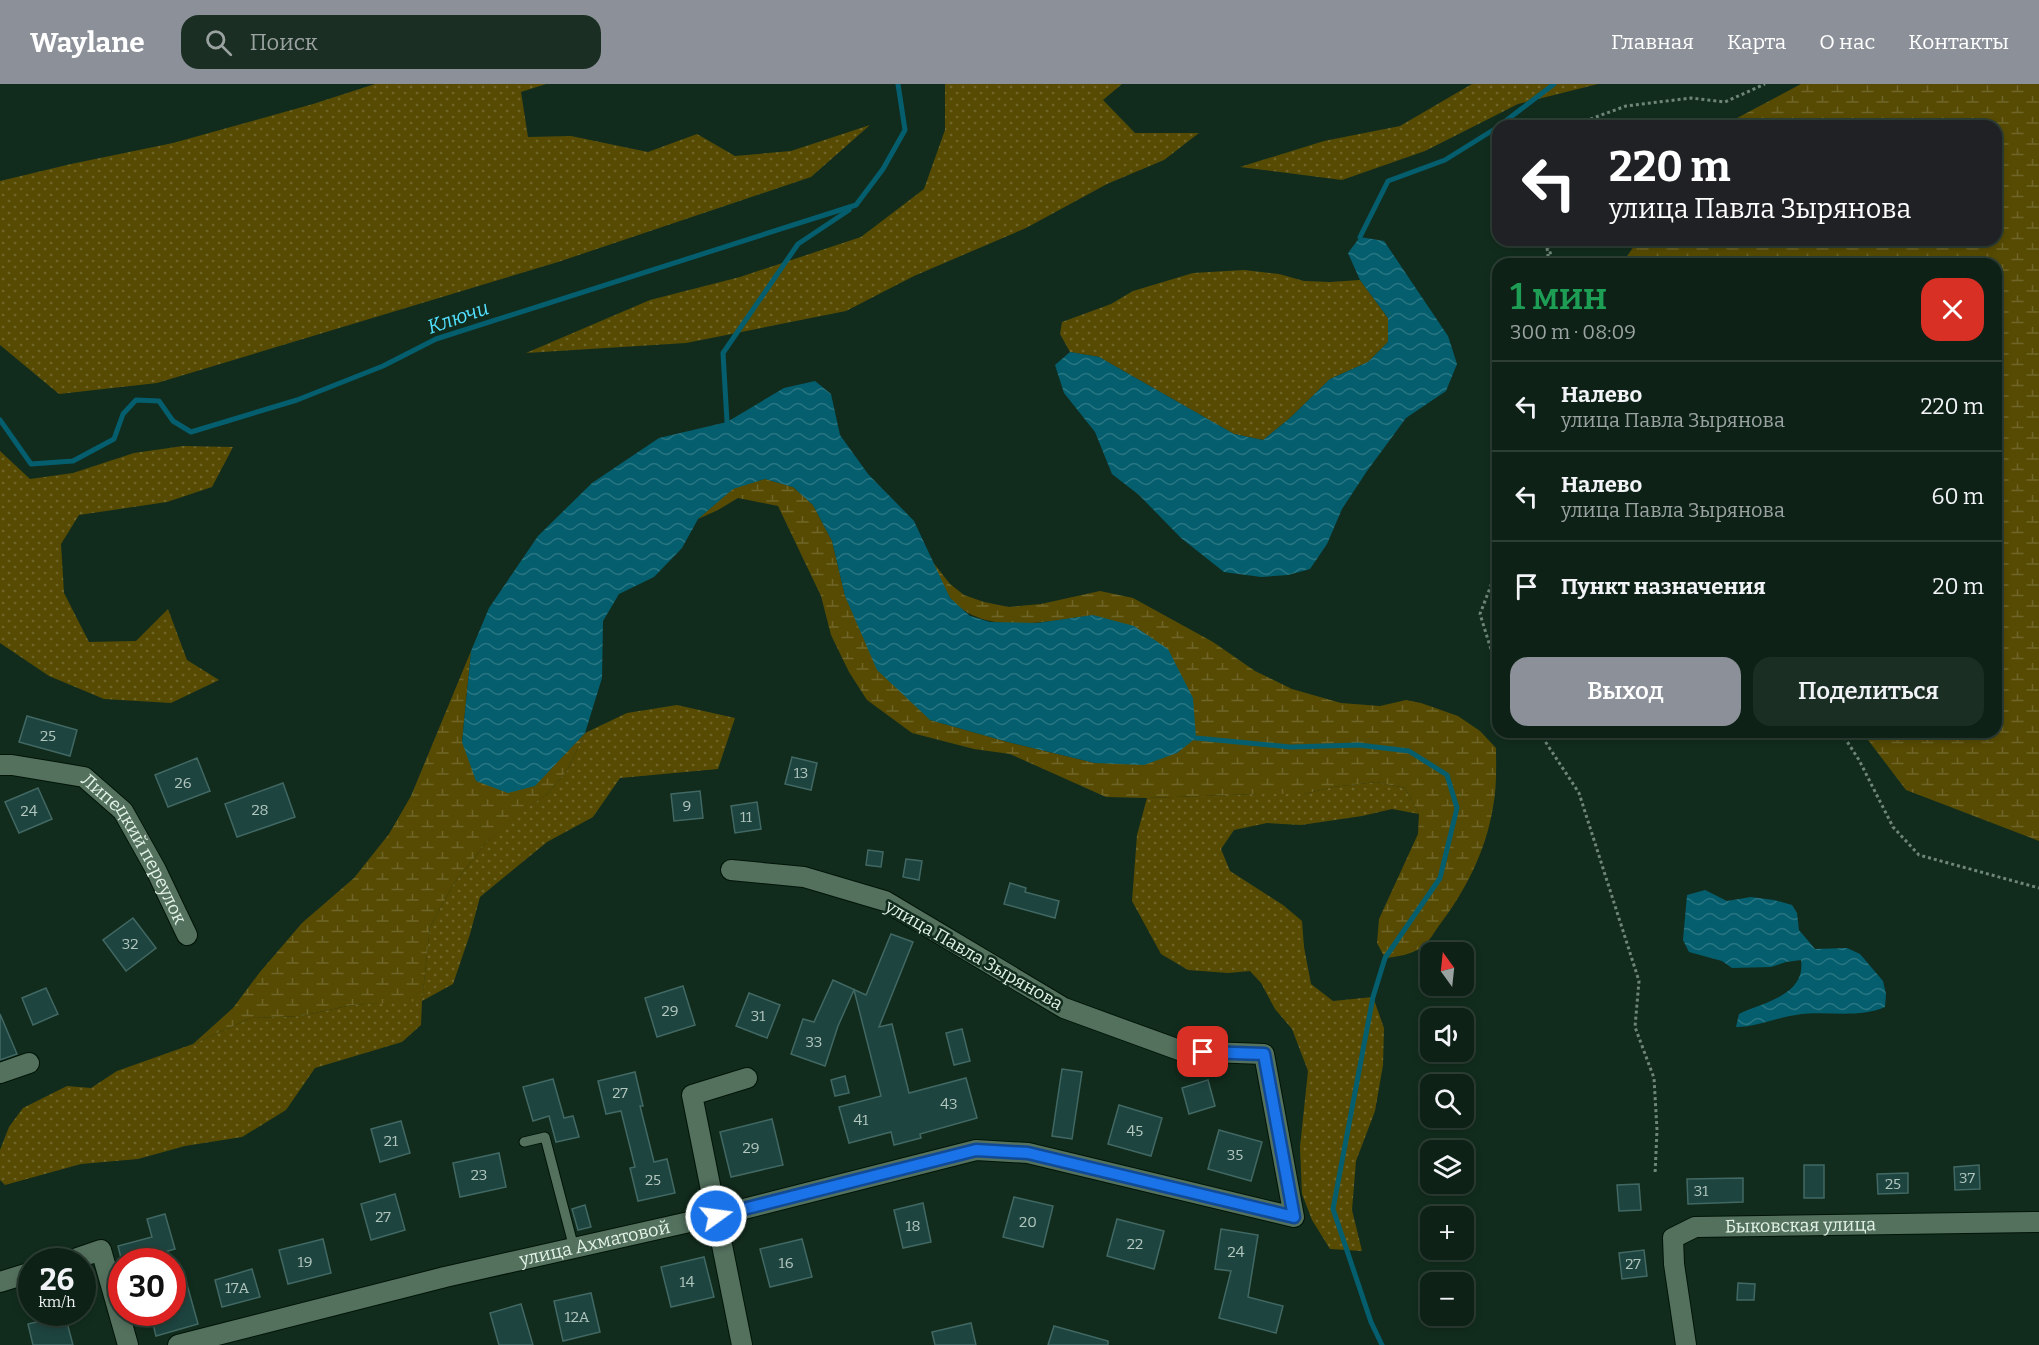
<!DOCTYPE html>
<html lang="ru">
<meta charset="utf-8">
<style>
body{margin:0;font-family:Bitter,serif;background:#1b2e23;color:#f1f3f6;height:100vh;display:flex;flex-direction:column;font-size:22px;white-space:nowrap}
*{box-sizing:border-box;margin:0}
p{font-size:20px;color:#9aa3a1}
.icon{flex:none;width:33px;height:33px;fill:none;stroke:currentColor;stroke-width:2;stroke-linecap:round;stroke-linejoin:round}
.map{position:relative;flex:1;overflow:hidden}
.details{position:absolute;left:1492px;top:174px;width:510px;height:480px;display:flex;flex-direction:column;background:#0d2116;border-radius:18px;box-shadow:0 3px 9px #0003,0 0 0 2px #2d3e35}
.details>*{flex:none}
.guide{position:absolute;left:1492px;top:36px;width:510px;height:126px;border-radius:18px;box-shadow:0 3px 9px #0003,0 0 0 2px #2d3e35;background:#202124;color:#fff;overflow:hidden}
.needle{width:39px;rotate:345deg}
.controls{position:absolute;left:1420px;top:858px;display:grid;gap:12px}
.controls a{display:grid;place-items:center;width:54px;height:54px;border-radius:12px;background:#0d2116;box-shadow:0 3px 9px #0003,0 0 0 2px #2d3e35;font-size:30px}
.speed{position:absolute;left:18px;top:1164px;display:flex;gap:12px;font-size:30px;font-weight:700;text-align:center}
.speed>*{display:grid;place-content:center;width:78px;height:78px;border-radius:50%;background:#0d2116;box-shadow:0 3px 9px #0003,0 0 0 2px #2d3e35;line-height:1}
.speed small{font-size:15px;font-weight:400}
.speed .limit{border:9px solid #d22;background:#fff;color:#111}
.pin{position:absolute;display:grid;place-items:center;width:51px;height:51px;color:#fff;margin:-26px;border-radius:12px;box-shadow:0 3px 9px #0006}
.me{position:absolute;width:66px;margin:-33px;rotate:76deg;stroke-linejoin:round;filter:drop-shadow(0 0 4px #0008)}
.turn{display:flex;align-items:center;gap:21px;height:126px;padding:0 18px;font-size:27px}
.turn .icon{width:78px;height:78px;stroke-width:2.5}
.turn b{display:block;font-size:42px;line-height:51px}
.round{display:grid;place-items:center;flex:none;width:63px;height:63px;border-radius:18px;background:#1b2e23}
.overview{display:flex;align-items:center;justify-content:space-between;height:102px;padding:0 18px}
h1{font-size:36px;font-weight:600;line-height:45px;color:#1e9e55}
.primary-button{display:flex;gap:12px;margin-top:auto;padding:12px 18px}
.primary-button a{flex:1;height:69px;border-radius:18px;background:#8c9099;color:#fff;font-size:24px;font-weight:600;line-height:69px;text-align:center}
.primary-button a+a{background:#1b2e23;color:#f1f3f6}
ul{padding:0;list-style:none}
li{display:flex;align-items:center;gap:18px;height:90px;padding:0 18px;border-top:2px solid #2d3e35}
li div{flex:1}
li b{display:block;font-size:22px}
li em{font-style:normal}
header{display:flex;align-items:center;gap:36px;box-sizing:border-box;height:84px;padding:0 30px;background:#8c9099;color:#fff}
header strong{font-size:28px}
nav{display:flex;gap:33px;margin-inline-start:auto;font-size:21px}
.search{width:420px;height:54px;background:#1b2e23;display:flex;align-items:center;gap:15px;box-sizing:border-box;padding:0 21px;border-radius:18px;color:#9aa3a1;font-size:22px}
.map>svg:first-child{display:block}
</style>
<header>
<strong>Waylane</strong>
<div class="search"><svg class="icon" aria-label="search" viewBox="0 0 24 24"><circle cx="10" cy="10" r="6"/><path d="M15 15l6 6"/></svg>Поиск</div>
<nav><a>Главная</a><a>Карта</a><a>О нас</a><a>Контакты</a></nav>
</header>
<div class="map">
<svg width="2039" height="1261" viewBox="0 0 2039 1261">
<defs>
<pattern id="grass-dots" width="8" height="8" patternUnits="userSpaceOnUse" patternTransform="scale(1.5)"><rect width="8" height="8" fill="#574b03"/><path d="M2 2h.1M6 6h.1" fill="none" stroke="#6f6528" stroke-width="1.8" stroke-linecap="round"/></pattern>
<pattern id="wetland-marsh" width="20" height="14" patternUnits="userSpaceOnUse" patternTransform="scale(1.5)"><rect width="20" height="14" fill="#574b03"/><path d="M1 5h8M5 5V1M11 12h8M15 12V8" fill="none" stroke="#6f6528"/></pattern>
<pattern id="water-waves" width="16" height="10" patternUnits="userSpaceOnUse" patternTransform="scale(1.5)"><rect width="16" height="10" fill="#055e6e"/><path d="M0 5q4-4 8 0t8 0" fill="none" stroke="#297683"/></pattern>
</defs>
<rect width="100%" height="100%" fill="#112c1d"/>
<g fill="url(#grass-dots)">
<path d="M375 0H546L521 8 528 53 571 52 648 68 697 50 735 72 791 67 870 41 811 93 558 178 157 299 59 310 0 261V97L71 80 173 59 313 20Z"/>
<path d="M945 0H1122L1103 16 1135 49H1199L1164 76 1107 100 1026 144 914 192 846 227 686 259 526 269 650 216 740 193 861 153 924 105 945 46Z"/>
<path d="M1472 0H1598L1518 20 1425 67 1342 96 1240 83 1324 57 1400 42Z"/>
<path d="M1244 186 1279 190 1304 197 1330 198 1360 196 1388 234V258L1368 278 1330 295 1290 334 1263 356 1234 350 1099 273 1070 268 1060 250 1062 238 1111 220 1133 207 1193 189Z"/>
<path d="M183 362 233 363 212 403 167 418 79 431 61 460 64 509 89 558 136 557 168 525 187 576 219 596 171 619 104 615 49 592 0 559V367L30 395 73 389 134 369Z"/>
<path d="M677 621 735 634 718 685 620 694 593 733 547 758 480 813 470 850 453 900 422 917 421 941 402 958 315 984 286 1026 242 1053 185 1062 138 1075 81 1080 5 1101 0 1096V1066L9 1043 23 1024 67 1002 91 1004 117 987 193 960 251 934 301 932 352 921 422 916 430 843 453 801 485 760 514 733 547 710 567 687 585 649 627 629Z"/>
<path d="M1376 698 1405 704 1419 730 1392 725 1362 732 1301 741 1267 739 1234 746 1221 765 1230 787 1283 821 1302 837 1304 863 1311 900 1333 917 1373 913 1384 944 1383 981 1375 1027 1356 1077 1352 1126 1362 1167 1330 1165 1312 1136 1302 1110 1300 1063 1308 987 1292 945 1275 925 1261 899 1250 887 1228 889 1188 886 1161 870 1132 817 1137 751 1147 714 1257 710H1304L1333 703Z"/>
</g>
<g fill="url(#wetland-marsh)">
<path d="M1801 0H2039V757L1906 706 1862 648H1996V180H1622L1638 156H1996V42H1722Z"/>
<path d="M765 395 793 403 813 421 832 457 845 512 930 636 1008 658 1095 679 1093 531C1050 537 983 553 951 515 942 505 938 489 932 477L950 500 964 511 984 518 1009 523 1041 520 1100 507 1133 514 1213 558 1255 587 1292 605 1341 619 1380 622 1406 616 1421 619 1458 632 1480 647 1496 664C1496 684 1497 703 1493 723 1486 767 1465 808 1438 843 1434 849 1429 857 1424 862 1413 870 1398 873 1385 874L1377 859 1379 835 1418 750 1419 730 1405 704 1376 698 1333 703 1304 710H1257L1147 714 1106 713 1010 670 974 665 912 649 867 616 849 588 831 551 821 512 778 422 738 414 718 426 698 435 733 404Z"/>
<path d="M471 567 462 658 534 702 585 649 567 687 547 710 515 733 485 760 453 801 430 843 422 917 352 921 301 932 251 934 193 960 233 924 260 888 302 839 354 794 389 750 411 712Z"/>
</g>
<g fill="url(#water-waves)">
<path d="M1360 153 1384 157 1448 252 1457 280 1446 307 1406 334 1367 387 1342 425 1327 460 1310 485 1288 491 1261 493 1224 488 1181 454 1139 411 1112 390 1095 348 1064 309 1055 281 1070 268 1099 273 1234 350 1263 356 1290 334 1330 295 1368 278 1388 258V234L1360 196 1348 169Z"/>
<path d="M815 297 831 310 840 351 868 390 914 437 950 514 970 532 990 538 1037 539 1093 531 1134 542 1168 565 1193 614 1196 654 1177 669 1144 681 1095 679 1008 658 930 636 877 586 845 512 832 457 813 421 793 403 765 395 733 405 698 435 682 464 654 493 619 510 603 537 602 594 585 649 535 702 508 709 476 697 462 658 471 567 489 524 538 452 592 399 659 354 727 338 784 304Z"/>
<path d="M1705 806 1727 817 1751 813 1774 816 1792 821 1797 829 1799 846 1815 865 1847 864 1860 870 1883 897 1886 910 1885 923C1857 935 1826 926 1796 931 1775 934 1756 943 1736 943L1739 930C1763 918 1806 912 1801 876L1786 878 1771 883 1732 884 1722 877 1689 868 1683 856 1687 811Z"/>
</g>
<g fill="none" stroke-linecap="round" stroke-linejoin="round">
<g stroke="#055e6e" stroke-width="5">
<path d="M1499 42 1554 0"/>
<path d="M1360 153 1388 97 1445 76 1498 43"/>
<path d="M0 336 31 380 73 377 114 355 123 330 136 316 159 317 173 337 191 348 297 316 383 282 436 255 856 121 883 85 905 46 898 0"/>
<path d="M727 338 723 269 798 160 849 126"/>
<path d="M1196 654 1290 663 1359 661 1409 667 1447 691 1457 724 1440 794 1385 874 1373 913 1333 1125 1371 1238 1382 1261"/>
</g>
</g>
<g fill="#1e4440" stroke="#426863" stroke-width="1.5">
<path d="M27 632 77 646 70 672 19 658Z"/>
<path d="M792 673 817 679 811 706 785 700Z"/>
<path d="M197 674 210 707 168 723 155 691Z"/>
<path d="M283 699 295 733 237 753 225 720Z"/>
<path d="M38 704 52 735 19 749 5 718Z"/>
<path d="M700 707 703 734 674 737 671 710Z"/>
<path d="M757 718 761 745 735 749 731 722Z"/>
<path d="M868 766 883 768 881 783 866 781Z"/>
<path d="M906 775 922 777 919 796 903 793Z"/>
<path d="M1010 799 1026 804 1025 808 1059 817 1055 834 1004 820Z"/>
<path d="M133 834 156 864 126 887 103 856Z"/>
<path d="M891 850 913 858 879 943 892 940 909 1009 966 994 977 1034 920 1050 921 1054 894 1061 891 1048 849 1059 839 1023 881 1012 854 906 838 942 825 982 791 970 803 935 814 938 833 896 866 911Z"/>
<path d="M683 902 695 941 657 953 645 914Z"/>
<path d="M46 904 58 930 33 941 22 914Z"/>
<path d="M749 909 780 921 767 954 736 942Z"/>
<path d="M0 930 17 970 0 976Z"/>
<path d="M962 945 970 977 954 981 946 949Z"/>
<path d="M1062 985 1082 988 1072 1055 1052 1052Z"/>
<path d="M635 988 643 1022H640L654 1078 667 1075 675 1109 638 1117 630 1084 635 1083 621 1027 606 1030 598 997Z"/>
<path d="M845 992 849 1009 835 1012 831 996Z"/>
<path d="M553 995 564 1034 573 1032 579 1053 556 1058 549 1032 533 1037 523 1003Z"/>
<path d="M1208 996 1215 1022 1189 1030 1182 1004Z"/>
<path d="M1119 1021 1162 1034 1151 1072 1108 1060Z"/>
<path d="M772 1035 783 1081 731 1093 720 1048Z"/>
<path d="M401 1037 410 1069 380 1078 371 1045Z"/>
<path d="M1219 1046 1262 1058 1251 1097 1208 1085Z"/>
<path d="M499 1069 506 1103 460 1113 453 1079Z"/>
<rect x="1804" y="1081" width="20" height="33"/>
<path d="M1979 1081 1980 1105 1955 1106 1954 1083Z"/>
<path d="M1908 1089V1109L1878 1110 1877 1090Z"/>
<path d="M1743 1094V1118L1688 1120 1687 1095Z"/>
<path d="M1639 1100 1641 1126 1619 1127 1617 1101Z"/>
<path d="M395 1110 405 1146 371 1156 361 1120Z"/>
<path d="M1014 1113 1053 1122 1043 1163 1003 1153Z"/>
<path d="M923 1119 931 1158 903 1164 894 1126Z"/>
<path d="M585 1121 591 1143 578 1146 572 1125Z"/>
<path d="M165 1130 175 1165 130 1178H122L118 1162 152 1153 147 1135Z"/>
<path d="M1117 1135 1164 1147 1154 1185 1107 1172Z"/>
<path d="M1221 1145 1258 1151 1248 1213 1283 1222 1276 1249 1219 1234 1231 1187 1215 1185Z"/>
<path d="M323 1155 331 1189 288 1200 279 1166Z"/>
<path d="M802 1155 812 1193 770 1203 760 1165Z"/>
<path d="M1644 1166 1647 1192 1622 1195 1619 1169Z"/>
<path d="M704 1173 714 1213 671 1223 661 1183Z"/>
<path d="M252 1185 260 1213 222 1223 215 1196Z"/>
<path d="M186 1197 198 1240 156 1252 150 1228H172V1201Z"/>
<path d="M1738 1199 1755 1200 1754 1216H1737Z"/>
<path d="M591 1209 600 1248 563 1257 554 1217Z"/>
<path d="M521 1220 533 1261H499L490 1229Z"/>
<path d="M65 1231 73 1261H33L28 1240Z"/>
<path d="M971 1239 976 1261H935L932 1248Z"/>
<path d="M1054 1242 1108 1257V1261H1048Z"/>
</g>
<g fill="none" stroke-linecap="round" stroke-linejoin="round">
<defs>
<path id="service" d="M524 1058 545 1053 574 1164"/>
<g id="minor">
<path id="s1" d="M0 681H12L84 693 123 727 156 786 187 851"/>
<path d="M0 989 29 979"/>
<path d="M66 1178 101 1166 128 1261"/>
<path d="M0 1198 32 1188"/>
<path id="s2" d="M178 1261 445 1193 716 1132 976 1066 1028 1069 1294 1133 1264 970 1182 967 1064 924 885 817 804 793 731 786"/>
<path d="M742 1261 692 1011 747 994"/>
<path id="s3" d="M1686 1261 1674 1180 1673 1154 1695 1143 2039 1138"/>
</g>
</defs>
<use href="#service" stroke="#001407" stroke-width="11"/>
<use href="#minor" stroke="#001407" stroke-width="22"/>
<g stroke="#6f8578" stroke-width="3" stroke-dasharray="3 3" stroke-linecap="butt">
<path d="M1581 42 1585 37 1626 22 1691 14 1725 18 1765 0"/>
<path d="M1546 156 1554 180"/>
<path d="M1547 164 1549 180"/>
<path d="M1498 483 1480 530 1494 575 1498 582"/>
<path d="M1539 648 1579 709 1639 897 1635 943 1654 994 1657 1046 1655 1091"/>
<path d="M1841 648 1859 676 1893 743 1919 771 2039 804"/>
</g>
<use href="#service" stroke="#54715e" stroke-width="9"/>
<use href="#minor" stroke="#54715e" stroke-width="20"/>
</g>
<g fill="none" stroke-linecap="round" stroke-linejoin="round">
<defs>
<path id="route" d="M716 1132 976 1066 1028 1069 1294 1133 1264 970 1203 968"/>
</defs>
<use href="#route" stroke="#114b97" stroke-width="15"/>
<use href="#route" stroke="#1a73e8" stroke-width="10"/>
</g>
<g text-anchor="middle" stroke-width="5" stroke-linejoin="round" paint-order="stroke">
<g font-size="15" fill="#b1c6bd">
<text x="48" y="657">25</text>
<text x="801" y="694">13</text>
<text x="183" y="704">26</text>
<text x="687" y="727">9</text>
<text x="260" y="731">28</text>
<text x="29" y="732">24</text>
<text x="746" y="738">11</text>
<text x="130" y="865">32</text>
<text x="670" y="932">29</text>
<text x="758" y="937">31</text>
<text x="814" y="963">33</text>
<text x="620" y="1014">27</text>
<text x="949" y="1025">43</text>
<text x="861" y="1041">41</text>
<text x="1135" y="1052">45</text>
<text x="391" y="1062">21</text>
<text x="751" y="1069">29</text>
<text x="1235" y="1076">35</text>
<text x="479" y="1096">23</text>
<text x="1967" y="1099">37</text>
<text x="653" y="1101">25</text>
<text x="1893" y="1105">25</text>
<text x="1701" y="1112">31</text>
<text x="383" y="1138">27</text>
<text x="1028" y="1143">20</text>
<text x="913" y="1147">18</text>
<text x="1135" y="1165">22</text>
<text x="1236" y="1173">24</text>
<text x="305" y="1183">19</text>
<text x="786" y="1184">16</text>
<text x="1633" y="1185">27</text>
<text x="687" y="1203">14</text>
<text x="237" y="1209">17А</text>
<text x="577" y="1238">12А</text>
</g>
<g font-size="18" fill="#e2f2e7" stroke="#112c1d">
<text dy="6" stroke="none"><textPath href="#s1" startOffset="174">Липецкий переулок</textPath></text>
<text transform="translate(974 871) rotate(30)" y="6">улица Павла Зырянова</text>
<text dy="6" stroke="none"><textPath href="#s3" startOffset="238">Быковская улица</textPath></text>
<text dy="6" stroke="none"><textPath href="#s2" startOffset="429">улица Ахматовой</textPath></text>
</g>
<g font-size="20" font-style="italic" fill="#52e0fe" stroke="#112c1d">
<text transform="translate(458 233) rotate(-19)" y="7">Ключи</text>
</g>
</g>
</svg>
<div class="controls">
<a><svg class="needle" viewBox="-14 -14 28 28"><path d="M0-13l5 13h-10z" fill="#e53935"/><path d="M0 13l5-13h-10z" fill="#9aa3a1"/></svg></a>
<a><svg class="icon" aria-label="sound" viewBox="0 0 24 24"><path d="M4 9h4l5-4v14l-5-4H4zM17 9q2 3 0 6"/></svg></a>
<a><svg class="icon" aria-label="search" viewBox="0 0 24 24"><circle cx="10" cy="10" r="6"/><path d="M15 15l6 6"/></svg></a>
<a><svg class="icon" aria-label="layers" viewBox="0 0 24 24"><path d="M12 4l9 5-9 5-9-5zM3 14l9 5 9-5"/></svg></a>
<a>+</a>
<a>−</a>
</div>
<div class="speed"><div>26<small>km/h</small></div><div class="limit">30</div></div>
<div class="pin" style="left:1203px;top:968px;background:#d93025"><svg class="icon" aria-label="arrive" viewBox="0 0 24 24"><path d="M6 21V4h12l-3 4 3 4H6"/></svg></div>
<svg class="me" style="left:716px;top:1132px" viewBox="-20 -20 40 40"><circle r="17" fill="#1a73e8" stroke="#fff" stroke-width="3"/><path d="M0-11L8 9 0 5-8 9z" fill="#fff"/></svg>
<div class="guide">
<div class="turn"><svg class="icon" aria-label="left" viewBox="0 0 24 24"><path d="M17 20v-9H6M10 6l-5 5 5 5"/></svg><div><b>220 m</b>улица Павла Зырянова</div></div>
</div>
<section class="details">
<div class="overview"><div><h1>1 мин</h1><p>300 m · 08:09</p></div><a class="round" style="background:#d93025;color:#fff"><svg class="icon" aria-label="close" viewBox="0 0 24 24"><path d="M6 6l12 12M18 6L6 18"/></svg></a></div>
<ul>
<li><svg class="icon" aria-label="left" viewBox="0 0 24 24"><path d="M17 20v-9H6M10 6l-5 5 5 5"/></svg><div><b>Налево</b><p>улица Павла Зырянова</p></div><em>220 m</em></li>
<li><svg class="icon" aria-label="left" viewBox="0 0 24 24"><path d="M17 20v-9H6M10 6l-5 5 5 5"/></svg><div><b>Налево</b><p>улица Павла Зырянова</p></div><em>60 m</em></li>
<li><svg class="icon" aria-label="arrive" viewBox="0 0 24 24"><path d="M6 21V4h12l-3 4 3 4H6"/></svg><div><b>Пункт назначения</b></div><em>20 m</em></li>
</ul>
<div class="primary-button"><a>Выход</a><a>Поделиться</a></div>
</section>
</div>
